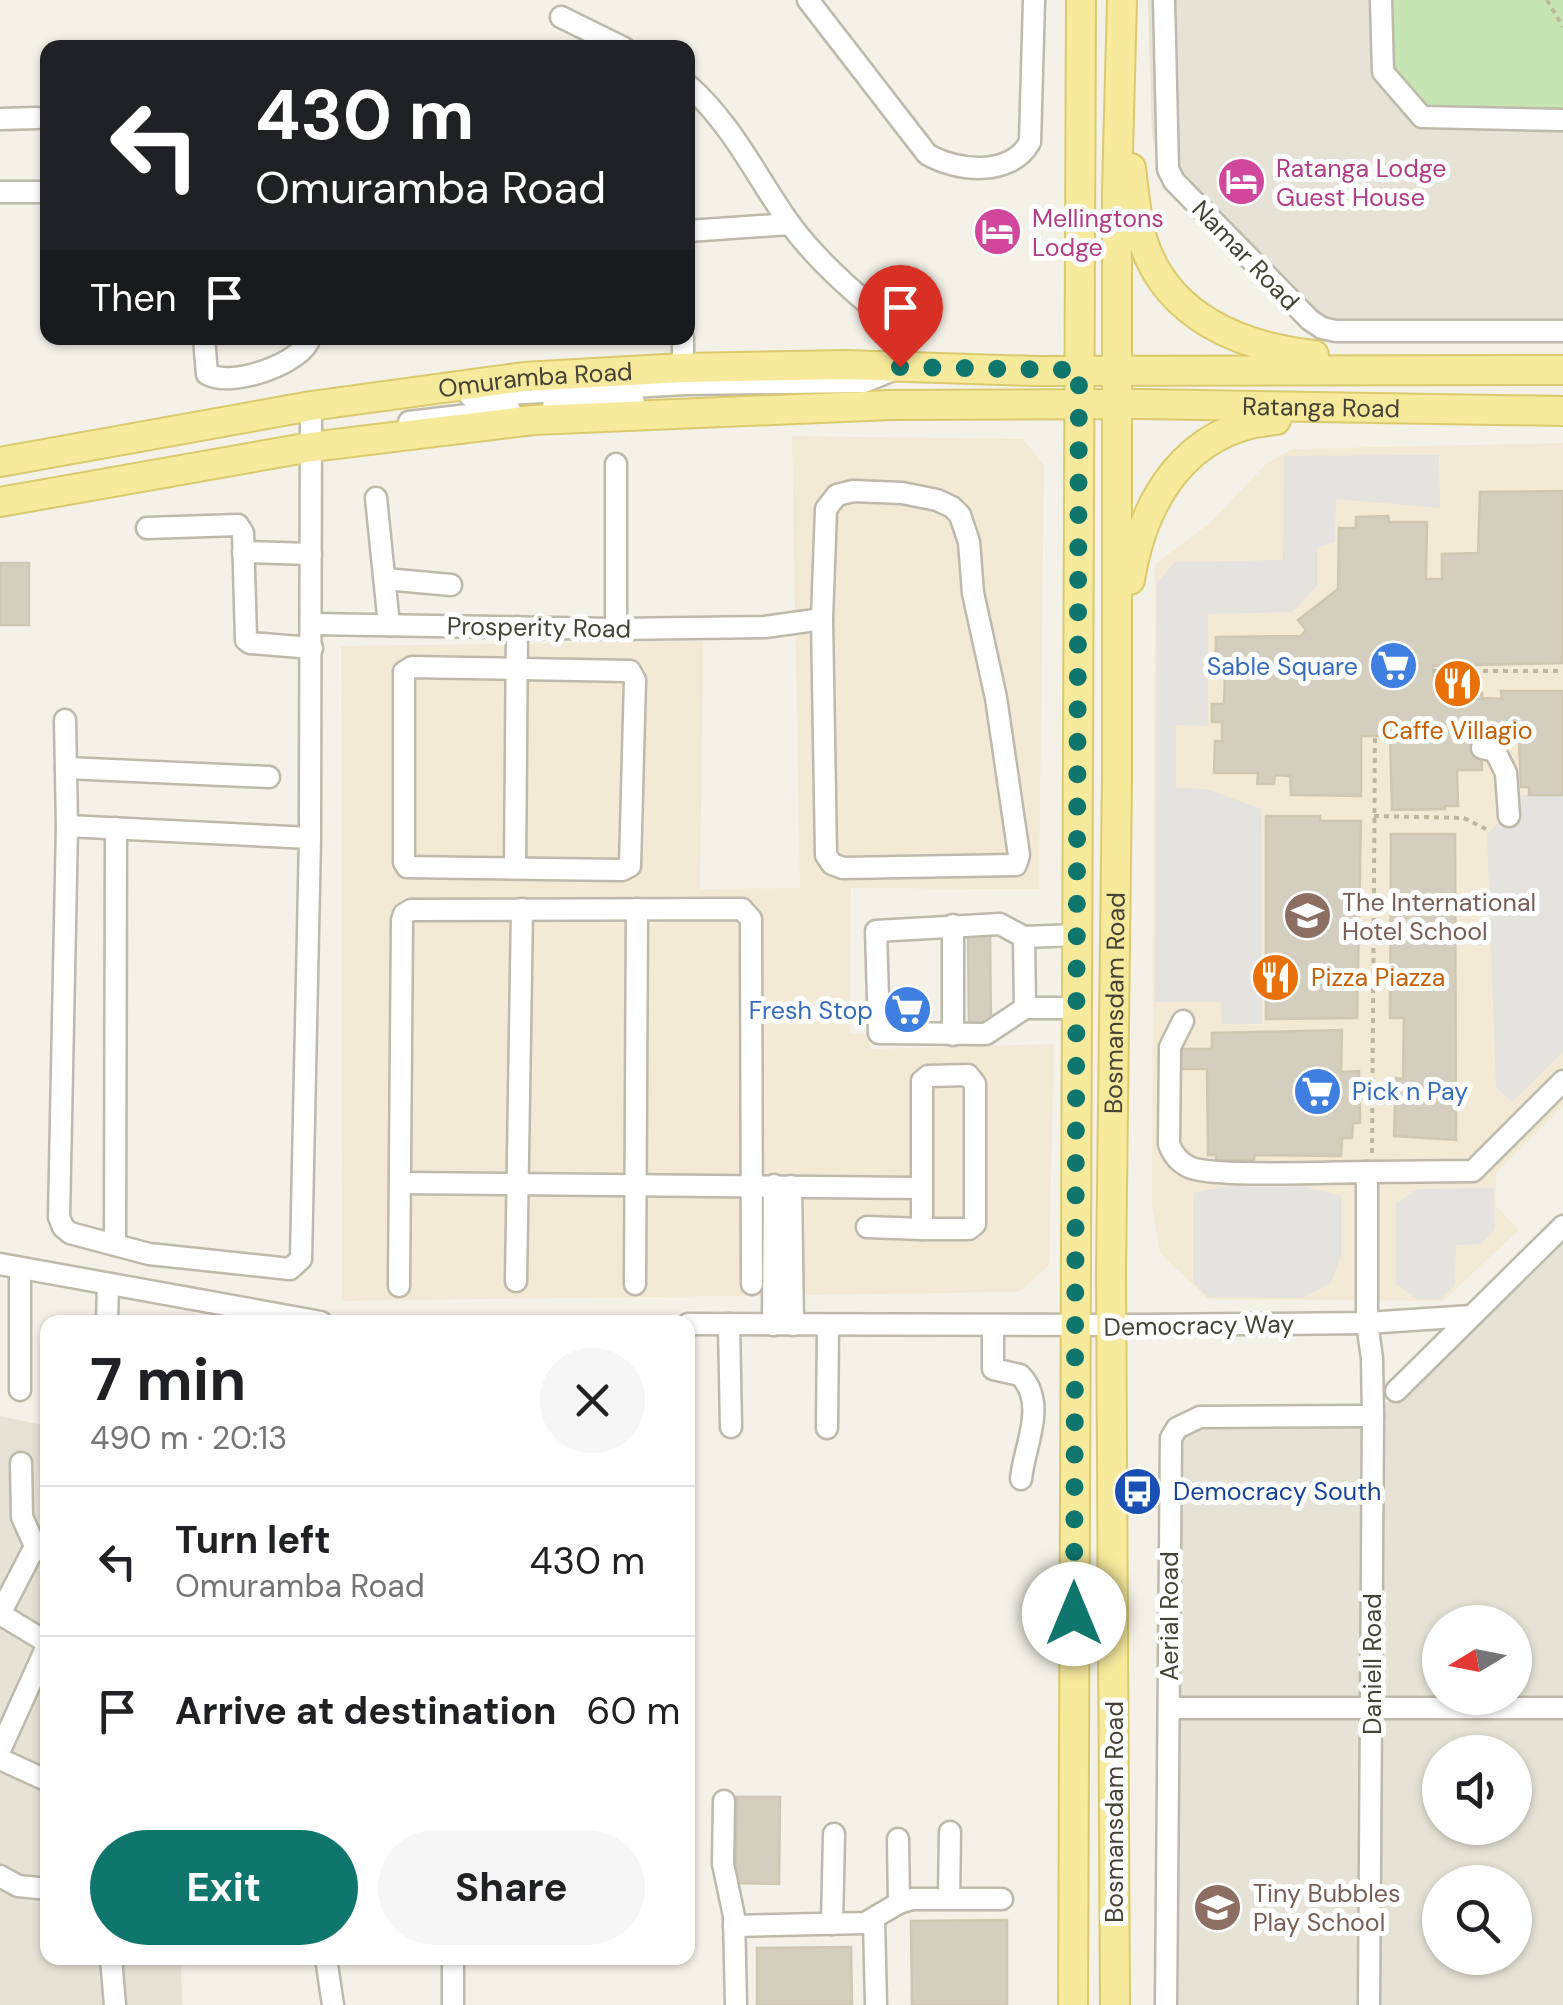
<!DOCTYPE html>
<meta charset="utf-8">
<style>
body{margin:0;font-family:"DM Sans",sans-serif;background:#f6f6f6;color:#202124;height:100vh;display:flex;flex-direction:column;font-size:38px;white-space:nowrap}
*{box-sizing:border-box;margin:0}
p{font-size:32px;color:#757577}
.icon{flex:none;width:55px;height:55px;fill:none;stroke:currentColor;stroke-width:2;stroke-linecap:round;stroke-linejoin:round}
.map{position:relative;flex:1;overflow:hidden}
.details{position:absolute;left:40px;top:1315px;width:655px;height:650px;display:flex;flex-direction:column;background:#fff;border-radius:20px;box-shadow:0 2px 8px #0004}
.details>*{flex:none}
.guide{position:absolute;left:40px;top:40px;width:655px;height:305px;border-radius:20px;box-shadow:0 2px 8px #0004;background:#202124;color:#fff;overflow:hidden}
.needle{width:65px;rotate:260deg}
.fabs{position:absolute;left:1422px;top:1605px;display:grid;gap:20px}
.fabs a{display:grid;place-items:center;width:110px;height:110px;border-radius:50%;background:#fff;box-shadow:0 2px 8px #0004;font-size:50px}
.pin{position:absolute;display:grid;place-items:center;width:85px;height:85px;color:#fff;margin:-102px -42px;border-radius:50% 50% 50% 0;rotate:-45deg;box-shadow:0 0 10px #0007}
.pin .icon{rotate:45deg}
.me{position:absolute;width:110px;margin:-55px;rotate:0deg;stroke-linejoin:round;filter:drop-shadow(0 0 8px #0008)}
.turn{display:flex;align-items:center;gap:35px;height:210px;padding:0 50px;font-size:45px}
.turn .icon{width:130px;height:130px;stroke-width:2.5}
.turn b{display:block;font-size:70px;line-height:85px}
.then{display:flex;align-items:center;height:95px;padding:0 50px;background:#0003;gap:20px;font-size:38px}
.round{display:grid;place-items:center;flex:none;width:105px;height:105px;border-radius:52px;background:#f6f6f6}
.headline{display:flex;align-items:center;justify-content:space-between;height:170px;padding:0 50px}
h1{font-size:60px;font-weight:700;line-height:75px}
.action{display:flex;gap:20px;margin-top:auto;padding:20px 50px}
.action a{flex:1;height:115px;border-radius:60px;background:#0f766e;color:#fff;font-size:40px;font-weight:700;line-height:115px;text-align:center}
.action a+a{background:#f6f6f6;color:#202124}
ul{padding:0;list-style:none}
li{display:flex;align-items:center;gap:30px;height:150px;padding:0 50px;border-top:2px solid #e0e0e0}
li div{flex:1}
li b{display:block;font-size:38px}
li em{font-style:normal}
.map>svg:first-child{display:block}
</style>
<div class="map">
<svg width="1563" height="2005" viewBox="0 0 1563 2005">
<rect width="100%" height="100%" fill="#f3f1e8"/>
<g fill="#e6e3d6" fill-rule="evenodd">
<path d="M1148 0H1563V342H1318L1162 187 1152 133Z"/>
<path d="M1563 1226V2005H1166L1177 1428 1373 1416ZM1440 1622H1515V1698H1440ZM1440 1752H1515V1828H1440ZM1440 1882H1515V1958H1440Z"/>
<path d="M0 1416 47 1426 48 1958H181L182 2005H0Z"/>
</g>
<g fill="#f3ead5">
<path d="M792 436 1023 439 1044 465 1039 889 851 888 850 1033 868 1034 870 1049 1054 1044 1049 1265 1019 1292 342 1301 341 646 703 641 700 889 800 888Z"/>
<path d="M1563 443V1106L1496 1173V1206L1519 1230 1443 1301 1208 1299 1160 1253 1152 1207 1155 564 1210 523 1266 464 1292 449Z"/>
</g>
<path fill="#c7e4b4" d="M1379 0H1563V118L1431 114 1387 76Z"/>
<g fill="#e4e3df">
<path d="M1439 455 1440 508 1336 499 1335 542 1317 548V586L1292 612 1208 614V726L1176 725V788L1207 789 1261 809 1262 1024H1222L1221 1002H1155L1157 583 1175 562 1283 560 1284 456Z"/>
<path d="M1563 794V1052L1512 1102 1496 1087 1487 835 1522 795Z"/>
<path d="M1229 1186H1303L1341 1196V1256L1331 1283 1302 1298 1208 1297 1193 1282V1193Z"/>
<path d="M1494 1188 1495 1229 1481 1244 1456 1245 1455 1285 1440 1299H1417L1396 1284V1203L1418 1189Z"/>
</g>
<g fill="#d4cebe" stroke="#cec7b2" stroke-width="2.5">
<path d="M1563 491V663L1433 666V687L1465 690V694L1482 693V698L1502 699 1501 691H1563V795H1529V787H1521L1519 742 1481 739 1482 770H1457L1458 806H1445V809L1392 810 1390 736H1361V796L1291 795 1290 776 1275 775 1274 784H1257L1258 773H1214L1215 741H1222V722H1212V704H1224L1225 675H1215L1216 637 1301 636 1306 630 1298 620 1338 589 1339 528H1356V517L1388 516 1389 522H1427L1426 579H1442V554L1478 553 1480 492Z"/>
<rect x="0" y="563" width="29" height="62"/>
<path d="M1266 816H1320V821H1361L1357 1018 1266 1019Z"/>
<path d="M1391 834H1455L1456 1140 1394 1136 1396 1078 1403 1079 1404 1018H1390Z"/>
<path d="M968 932H990L991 1024H969Z"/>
<path d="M1342 1030 1341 1072 1359 1071 1360 1123H1353L1352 1138H1342L1341 1156 1255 1155 1254 1160H1216V1155H1208L1207 1069H1180L1181 1049H1212V1033Z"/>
<path d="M737 1797H780L779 1884 736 1883Z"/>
<path d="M1007 1920V2005H912L911 1921Z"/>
<path d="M851 1947 852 2005H757V1948Z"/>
</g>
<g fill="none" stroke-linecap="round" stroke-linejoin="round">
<defs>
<g id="minor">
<path d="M808 0 927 154C957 172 1011 177 1030 142L1034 0"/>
<path d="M1164 0 1168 169 1174 181 1310 320 1322 328 1336 331H1563"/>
<path d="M1381 0 1383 72 1422 117 1563 120"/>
<path d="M561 17 624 48"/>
<path d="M688 85C732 124 756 176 790 224 815 258 846 286 879 313"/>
<path d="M0 119 38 118"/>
<path d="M0 192H48"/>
<path d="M688 231 790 224"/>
<path d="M204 338 207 374C231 388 302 364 310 338"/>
<path d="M683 338V368"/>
<path d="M470 396 685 384 864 382 898 368"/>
<path d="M553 406 634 402"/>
<path d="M409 422 510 410"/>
<path d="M853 491 902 493 937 500 952 507 960 515 969 542 973 593 996 698 1019 855 1016 865 843 868 832 864 826 855 822 619 826 509 837 495Z"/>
<path d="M376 498 389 625"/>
<path d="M147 528 238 525 243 533 246 640 250 643 312 648"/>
<path d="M243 552 311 554"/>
<path d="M385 579 451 585"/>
<path d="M312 624 616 629 765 627 822 619"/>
<path d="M616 629V464"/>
<path d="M412 667 630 671 635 680 630 866 622 870 407 867 404 862V672Z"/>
<path d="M65 720 67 826"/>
<path d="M1482 748 1495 751 1506 773 1509 816"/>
<path d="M66 768 269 777"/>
<path d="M310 838 67 826 59 1217 63 1227 70 1233 149 1254 290 1269 301 1259 310 838V819L311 406"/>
<path d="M515 868 517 627"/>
<path d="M953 925V1035"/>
<path d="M1024 937 1025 1008H1077"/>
<path d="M1025 1008 986 1034 879 1033 876 931 1000 924 1024 937 1077 935"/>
<path d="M1183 1021 1170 1047 1169 1144C1172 1153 1179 1162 1189 1167 1211 1178 1334 1172 1367 1172V1323L1372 1358 1373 1416 1369 2005"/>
<path d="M968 1075 975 1084V1224L969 1229H922V1081L928 1076Z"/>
<path d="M1367 1172 1473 1171 1563 1081"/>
<path d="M401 1183 921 1188"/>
<path d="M791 1186 793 1325"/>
<path d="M867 1227 922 1229"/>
<path d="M115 1245 116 828"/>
<path d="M0 1264 321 1322"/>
<path d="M516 1281 522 909"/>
<path d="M635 1284 637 909"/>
<path d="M399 1286 402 920 404 914 411 910 742 909 751 919 752 1284"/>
<path d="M107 1322 108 1284"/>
<path d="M688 1324 1148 1325 1367 1323 1471 1316"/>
<path d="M729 1324 731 1427"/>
<path d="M773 1325 774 1185"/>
<path d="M993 1326V1369L1020 1375C1048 1404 1024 1446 1021 1479"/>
<path d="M20 1390V1268"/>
<path d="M1396 1391 1563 1226"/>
<path d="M827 1428 828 1325"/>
<path d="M21 1463 22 1517 36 1548"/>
<path d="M0 1614 31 1554 48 1542"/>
<path d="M0 1614 48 1643"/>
<path d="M1169 1708H1563"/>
<path d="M0 1750 48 1644"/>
<path d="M0 1759 48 1781"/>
<path d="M724 1801 723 1864 734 1916 736 2005"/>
<path d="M898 1839 899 1903"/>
<path d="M0 1876 18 1886 48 1889"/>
<path d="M949 1898 950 1832"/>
<path d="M874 1920 876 2005"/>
<path d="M832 1924 834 1834"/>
<path d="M734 1926 865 1923 899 1903 912 1899H1002"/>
<path d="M111 1958 115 2005"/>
<path d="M326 1958 333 2005"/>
<path d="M453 2005V1958"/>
<path d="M1166 2005 1171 1438 1177 1428 1200 1417 1373 1416"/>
</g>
<g id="major">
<path d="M1131 168C1134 192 1136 216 1142 238 1165 316 1240 347 1314 355"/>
<path id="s1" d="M0 462 311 406 524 377 683 368 845 365 1036 371 1563 370"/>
<path id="s2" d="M0 502 311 447 533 420 891 405 1141 404 1563 411"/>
<path d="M1130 580C1143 499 1187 427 1276 420"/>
<path d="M1073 2005 1081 0"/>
<path id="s3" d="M1115 2005 1111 1271 1117 778V191L1122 0"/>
</g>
</defs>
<use href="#minor" stroke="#bebaab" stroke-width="25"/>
<use href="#major" stroke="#dbca6d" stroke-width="32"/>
<g stroke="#beb79d" stroke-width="4" stroke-dasharray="5 5" stroke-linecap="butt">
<path d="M1547 0 1563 27"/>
<path d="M1433 671H1563"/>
<path d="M1374 816 1464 818 1486 829"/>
<path d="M1372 1153 1375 737"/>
</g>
<use href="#minor" stroke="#fff" stroke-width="20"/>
<use href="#major" stroke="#f7ea9d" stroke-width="28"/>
</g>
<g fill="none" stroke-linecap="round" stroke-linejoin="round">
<path stroke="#0f766e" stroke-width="18" stroke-dasharray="0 32.4" d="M900 367 1079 370 1074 1614"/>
</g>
<defs>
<symbol id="hotel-disc" viewBox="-11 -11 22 22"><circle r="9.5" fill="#d1479c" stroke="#fff"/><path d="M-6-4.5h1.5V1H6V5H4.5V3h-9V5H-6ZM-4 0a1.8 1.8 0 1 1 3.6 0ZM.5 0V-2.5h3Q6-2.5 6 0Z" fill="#fff"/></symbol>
<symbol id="supermarket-disc" viewBox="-11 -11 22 22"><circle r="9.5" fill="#3f7fe0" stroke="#fff"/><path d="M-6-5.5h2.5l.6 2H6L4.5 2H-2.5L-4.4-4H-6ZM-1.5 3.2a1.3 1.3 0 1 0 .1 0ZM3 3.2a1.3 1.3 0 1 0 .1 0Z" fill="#fff"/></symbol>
<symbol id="restaurant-disc" viewBox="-11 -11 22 22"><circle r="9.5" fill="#e8710a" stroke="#fff"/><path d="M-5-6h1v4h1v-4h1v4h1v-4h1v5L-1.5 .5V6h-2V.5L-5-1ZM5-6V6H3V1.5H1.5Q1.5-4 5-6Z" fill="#fff"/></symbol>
<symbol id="university-disc" viewBox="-11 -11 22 22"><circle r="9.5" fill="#8d6e63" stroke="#fff"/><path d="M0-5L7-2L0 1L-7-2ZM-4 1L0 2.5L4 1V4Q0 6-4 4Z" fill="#fff"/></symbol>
<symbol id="bus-disc" viewBox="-11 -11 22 22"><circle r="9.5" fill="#1a4fb4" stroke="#fff"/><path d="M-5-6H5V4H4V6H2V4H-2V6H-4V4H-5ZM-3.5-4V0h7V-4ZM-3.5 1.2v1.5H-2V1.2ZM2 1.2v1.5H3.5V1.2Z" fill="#fff"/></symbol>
<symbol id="school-disc" viewBox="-11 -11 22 22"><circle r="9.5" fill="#8d6e63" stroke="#fff"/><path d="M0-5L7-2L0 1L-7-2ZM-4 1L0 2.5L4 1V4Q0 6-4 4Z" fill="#fff"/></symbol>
</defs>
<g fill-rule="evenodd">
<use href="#hotel-disc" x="1214" y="154" width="55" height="55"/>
<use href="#hotel-disc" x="970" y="204" width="55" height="55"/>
<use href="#supermarket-disc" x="1366" y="638" width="55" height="55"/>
<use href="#restaurant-disc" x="1430" y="656" width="55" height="55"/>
<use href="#university-disc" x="1280" y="888" width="55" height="55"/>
<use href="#restaurant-disc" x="1248" y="950" width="55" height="55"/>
<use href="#supermarket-disc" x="880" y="982" width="55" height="55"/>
<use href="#supermarket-disc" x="1290" y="1064" width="55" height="55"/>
<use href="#bus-disc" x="1110" y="1464" width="55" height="55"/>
<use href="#school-disc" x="1190" y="1880" width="55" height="55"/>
</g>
<g text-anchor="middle" stroke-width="10" stroke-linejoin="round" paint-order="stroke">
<g font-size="25" fill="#b23c85" stroke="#fff" text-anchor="start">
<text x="1276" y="177">Ratanga Lodge<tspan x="1276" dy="29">Guest House</tspan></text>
<text x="1032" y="227">Mellingtons<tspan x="1032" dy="29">Lodge</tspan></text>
</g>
<g font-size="25" fill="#464237" stroke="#fff">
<text transform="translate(1246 255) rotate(46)" y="9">Namar Road</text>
<text dy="9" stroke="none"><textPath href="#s1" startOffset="542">Omuramba Road</textPath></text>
<text dy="9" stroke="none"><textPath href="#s2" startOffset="1328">Ratanga Road</textPath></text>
<text transform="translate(539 627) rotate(1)" y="9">Prosperity Road</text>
<text dy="9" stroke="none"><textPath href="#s3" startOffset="1002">Bosmansdam Road</textPath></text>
<text transform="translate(1199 1325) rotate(-1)" y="9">Democracy Way</text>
<text transform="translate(1169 1616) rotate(-90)" y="9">Aerial Road</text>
<text transform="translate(1372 1664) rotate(-90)" y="9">Daniell Road</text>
<text transform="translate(1114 1812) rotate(-90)" y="9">Bosmansdam Road</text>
</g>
<g font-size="25" fill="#366cbe" stroke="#fff" text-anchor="end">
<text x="1358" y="675">Sable Square</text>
<text x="873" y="1019">Fresh Stop</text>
<text x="1352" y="1100" text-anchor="start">Pick n Pay</text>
</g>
<g font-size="25" fill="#c56008" stroke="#fff">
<text x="1457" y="739">Caffe Villagio</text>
<text x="1311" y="986" text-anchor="start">Pizza Piazza</text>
</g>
<g font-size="25" fill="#785e54" stroke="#fff" text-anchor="start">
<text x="1342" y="911">The International<tspan x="1342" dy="29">Hotel School</tspan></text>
<text x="1253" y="1902">Tiny Bubbles<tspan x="1253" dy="29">Play School</tspan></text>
</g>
<g font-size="25" fill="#164399" stroke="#fff" text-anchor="start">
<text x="1173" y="1500">Democracy South</text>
</g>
</g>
</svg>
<div class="fabs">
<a><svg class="needle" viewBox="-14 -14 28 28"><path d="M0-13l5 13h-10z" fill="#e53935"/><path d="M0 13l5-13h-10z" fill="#757577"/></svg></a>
<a><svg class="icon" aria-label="sound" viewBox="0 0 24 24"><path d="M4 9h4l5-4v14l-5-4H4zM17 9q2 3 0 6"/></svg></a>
<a><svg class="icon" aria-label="search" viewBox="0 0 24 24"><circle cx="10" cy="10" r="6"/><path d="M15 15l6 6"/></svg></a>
</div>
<div class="pin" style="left:900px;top:367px;background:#d93025"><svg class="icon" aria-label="arrive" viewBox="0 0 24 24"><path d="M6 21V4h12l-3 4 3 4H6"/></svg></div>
<svg class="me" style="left:1074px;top:1614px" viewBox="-20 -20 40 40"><circle r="19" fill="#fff"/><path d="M0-13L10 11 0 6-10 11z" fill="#0f766e"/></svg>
<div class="guide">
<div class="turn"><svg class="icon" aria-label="left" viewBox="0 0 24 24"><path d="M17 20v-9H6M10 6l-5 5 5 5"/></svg><div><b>430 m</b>Omuramba Road</div></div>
<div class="then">Then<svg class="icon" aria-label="arrive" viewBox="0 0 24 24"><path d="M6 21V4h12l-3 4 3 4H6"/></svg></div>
</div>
<section class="details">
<div class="headline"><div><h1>7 min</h1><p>490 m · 20:13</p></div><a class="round"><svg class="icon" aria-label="close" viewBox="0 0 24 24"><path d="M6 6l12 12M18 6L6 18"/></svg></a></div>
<ul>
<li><svg class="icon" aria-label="left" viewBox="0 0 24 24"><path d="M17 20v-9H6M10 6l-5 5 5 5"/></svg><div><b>Turn left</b><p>Omuramba Road</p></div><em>430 m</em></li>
<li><svg class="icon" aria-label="arrive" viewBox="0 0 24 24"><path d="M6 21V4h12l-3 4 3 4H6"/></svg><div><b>Arrive at destination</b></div><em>60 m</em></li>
</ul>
<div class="action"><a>Exit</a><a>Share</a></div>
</section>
</div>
